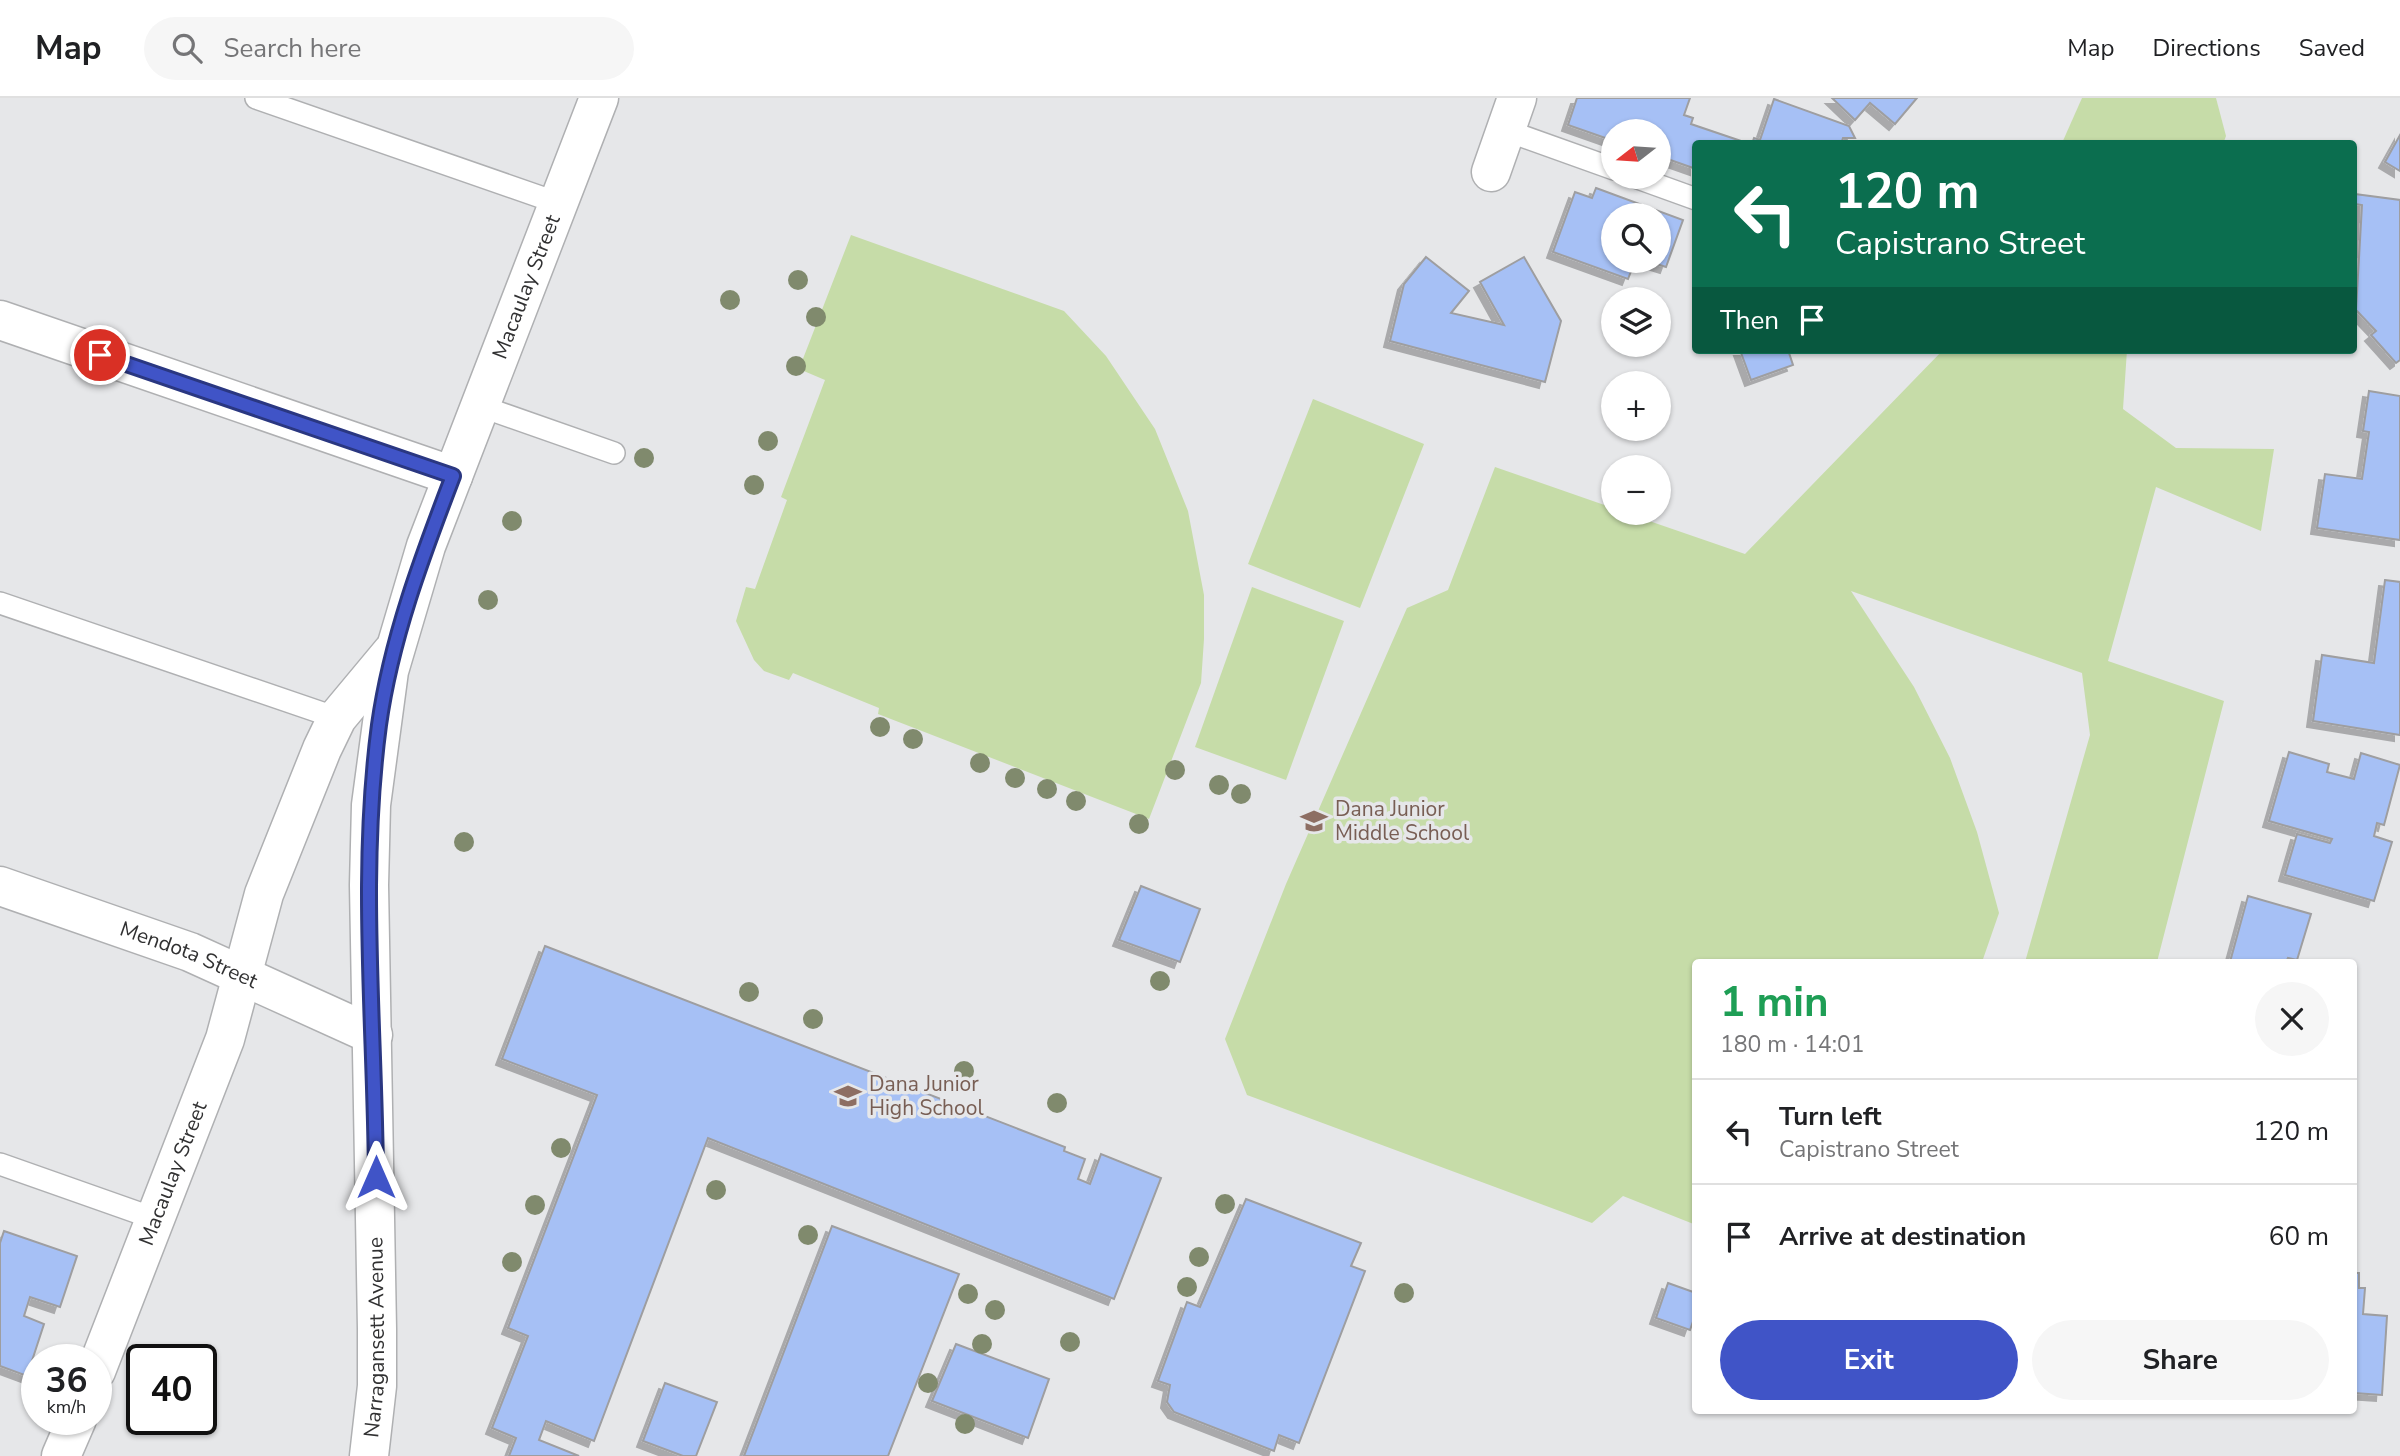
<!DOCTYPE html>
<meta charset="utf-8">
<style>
body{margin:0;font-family:"Nunito Sans",sans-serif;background:#f6f6f6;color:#202124;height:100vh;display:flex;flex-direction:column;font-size:26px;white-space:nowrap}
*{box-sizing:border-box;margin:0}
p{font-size:23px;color:#757577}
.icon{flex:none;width:38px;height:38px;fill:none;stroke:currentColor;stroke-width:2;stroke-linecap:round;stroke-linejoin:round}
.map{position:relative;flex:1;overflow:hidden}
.drawer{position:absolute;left:1692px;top:861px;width:665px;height:455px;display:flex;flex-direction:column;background:#fff;border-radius:7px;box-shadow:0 2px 5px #0004}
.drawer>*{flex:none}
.banner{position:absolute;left:1692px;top:42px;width:665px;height:214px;border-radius:7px;box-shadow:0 2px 5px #0004;background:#0b6e4f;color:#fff;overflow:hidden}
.needle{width:46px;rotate:253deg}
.controls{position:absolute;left:1601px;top:21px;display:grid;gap:14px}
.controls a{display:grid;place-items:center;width:70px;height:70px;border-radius:50%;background:#fff;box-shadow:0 2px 5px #0004;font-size:35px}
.speed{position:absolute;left:21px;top:1246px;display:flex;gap:14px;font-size:35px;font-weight:700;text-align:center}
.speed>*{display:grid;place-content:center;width:91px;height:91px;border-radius:50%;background:#fff;box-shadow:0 2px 5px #0004;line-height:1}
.speed small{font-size:18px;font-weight:400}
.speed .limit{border:4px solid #111;border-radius:10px;background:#fff;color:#111}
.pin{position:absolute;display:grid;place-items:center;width:60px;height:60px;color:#fff;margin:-30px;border:4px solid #fff;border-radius:50%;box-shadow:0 2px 7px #0007}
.me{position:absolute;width:77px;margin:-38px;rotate:0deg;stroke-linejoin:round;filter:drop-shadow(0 0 5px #0008)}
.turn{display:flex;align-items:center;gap:24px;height:147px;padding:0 28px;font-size:32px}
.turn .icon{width:91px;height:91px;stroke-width:2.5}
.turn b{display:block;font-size:49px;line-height:60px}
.then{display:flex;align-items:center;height:66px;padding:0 28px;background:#0003;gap:14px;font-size:26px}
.round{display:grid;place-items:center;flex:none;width:74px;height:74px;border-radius:37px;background:#f6f6f6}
.headline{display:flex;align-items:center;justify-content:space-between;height:119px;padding:0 28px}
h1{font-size:42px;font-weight:700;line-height:52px;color:#1e9e55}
.cta{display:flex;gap:14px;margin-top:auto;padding:14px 28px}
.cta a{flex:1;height:80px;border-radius:42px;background:#4054c7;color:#fff;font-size:28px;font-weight:700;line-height:80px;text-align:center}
.cta a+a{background:#f6f6f6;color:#202124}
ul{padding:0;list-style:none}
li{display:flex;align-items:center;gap:21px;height:105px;padding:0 28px;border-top:2px solid #e0e0e0}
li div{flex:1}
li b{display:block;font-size:26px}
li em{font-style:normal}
header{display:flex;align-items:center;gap:42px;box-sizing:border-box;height:98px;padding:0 35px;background:#fff;border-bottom:2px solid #e0e0e0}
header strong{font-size:33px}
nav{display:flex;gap:38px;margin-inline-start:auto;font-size:24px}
.search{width:490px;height:63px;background:#f6f6f6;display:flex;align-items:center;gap:18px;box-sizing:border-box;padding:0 24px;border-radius:38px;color:#757577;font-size:26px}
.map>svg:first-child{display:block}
</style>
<header>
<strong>Map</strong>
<div class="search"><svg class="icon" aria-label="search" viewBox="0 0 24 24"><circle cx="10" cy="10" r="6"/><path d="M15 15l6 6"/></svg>Search here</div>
<nav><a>Map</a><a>Directions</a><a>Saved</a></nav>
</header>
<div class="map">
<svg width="2400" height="1358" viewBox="0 0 2400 1358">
<defs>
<filter id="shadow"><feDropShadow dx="-6" dy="6" stdDeviation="0" flood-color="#0004"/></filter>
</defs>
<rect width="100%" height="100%" fill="#e6e7e9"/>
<g fill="#c6dca8">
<path d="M2082 0H2216L2226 38 2223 46 2062 45Z"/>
<path d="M851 137 1064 213 1106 258 1155 331 1188 413 1204 497V541L1201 585 1149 721 878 616 879 610 793 575 789 582 764 573 754 562 736 523 746 489 755 491 787 402 781 399 825 282 799 271Z"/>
<path d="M1943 252H2127L2123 311 2176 350 2274 351 2261 433 2156 389 2108 563 2224 603 2157 864H2025L2090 637 2082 575 1851 493 1914 589 1950 660 1977 734 1999 815 1982 864H1696V1127L1623 1098 1592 1125 1247 997 1225 941 1286 786 1407 510 1448 492 1495 369 1613 410 1614 415H1626L1745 456Z"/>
<path d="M1313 301 1424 346 1360 510 1248 466Z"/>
<path d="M1252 489 1344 523 1286 682 1195 649Z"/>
</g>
<g fill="#a6c0f5" stroke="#9e9ea0" stroke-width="2" filter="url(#shadow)">
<path d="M1577 0H1690L1684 17 1693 20 1691 26 1747 45 1696 46V71L1659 58V33H1614V43L1568 27Z"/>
<path d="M1832 0H1917L1895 26 1870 5 1855 22Z"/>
<path d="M1774 1 1849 28 1855 40H1843L1841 46H1752L1754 40 1760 42Z"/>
<path d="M2400 37V73L2385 64Z"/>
<path d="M1596 90 1683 122 1666 169 1647 163H1659V117H1614V163H1635L1628 181 1553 154 1575 94 1592 100Z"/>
<path d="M2355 96 2400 102V262L2396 265 2371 237 2376 233 2356 212 2362 107 2355 106Z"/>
<path d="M1426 159 1469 193 1451 215 1504 227 1480 184 1524 159 1561 223 1545 284 1390 243 1404 186Z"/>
<path d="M1740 252H1788L1793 267 1751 282Z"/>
<path d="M2369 293 2400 298V442L2317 430 2325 376 2362 381 2369 334 2363 333Z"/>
<path d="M2385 482 2400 484V637L2313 623 2322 557 2374 565Z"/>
<path d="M2289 654 2329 666 2327 674 2354 681 2361 655 2400 667 2384 727 2377 725 2374 738 2392 744 2374 803 2285 777 2297 736 2330 745 2332 741 2269 723Z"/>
<path d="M1141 788 1200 811 1180 864 1119 842Z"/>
<path d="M2248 798 2311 816 2297 862 2288 860 2286 864H2230Z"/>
<path d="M545 848 1065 1049 1064 1053 1085 1061 1078 1081 1090 1086 1101 1056 1161 1080 1114 1201 708 1040 594 1343 546 1323 539 1342 579 1358H509L516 1340 492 1330 528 1238 508 1230 597 997 502 961Z"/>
<path d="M1246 1101 1361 1145 1351 1168 1365 1173 1299 1345 1279 1337 1274 1353 1174 1314 1167 1304 1170 1287 1158 1283 1187 1204 1200 1209Z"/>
<path d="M832 1128 959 1176 888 1358H744Z"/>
<path d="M4 1133 77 1158 60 1209 30 1199 24 1218 44 1226 27 1278 0 1268V1145Z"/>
<path d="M2354 1175H2359V1190H2365L2363 1216 2387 1218 2382 1297 2354 1295Z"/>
<path d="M1668 1185 1696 1195V1215L1690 1232 1656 1220Z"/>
<path d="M956 1246 1049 1281 1028 1340 932 1303Z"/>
<path d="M665 1285 717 1304 696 1358H683L643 1343Z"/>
</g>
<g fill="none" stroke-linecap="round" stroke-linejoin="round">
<defs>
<g id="lane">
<path d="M256 0 558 105"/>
<path d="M1505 32 1614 71"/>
<path d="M1635 79 1696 101"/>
<path d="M480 308 614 355"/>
<path d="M0 505 337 620"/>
<path d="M0 1066 156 1121"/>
</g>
<g id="street">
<path d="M1491 74 1517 0"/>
<path d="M0 222 453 378"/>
<path id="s1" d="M0 788 190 854 373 937"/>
</g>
<g id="secondary">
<path id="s2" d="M96 1273 225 941 264 796 322 651 337 620 392 554"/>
<path d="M61 1358 77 1321"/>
<path id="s3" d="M369 1358 377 1288V1231L369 787 371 707 389 573 426 448 599 0"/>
</g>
</defs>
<use href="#lane" stroke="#afb0b2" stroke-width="24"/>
<use href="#street" stroke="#afb0b2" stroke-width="41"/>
<use href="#secondary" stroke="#afb0b2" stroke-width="41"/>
<use href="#lane" stroke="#fff" stroke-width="21"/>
<use href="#street" stroke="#fff" stroke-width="38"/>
<use href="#secondary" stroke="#fff" stroke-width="38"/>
</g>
<g fill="#808a6d">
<circle cx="798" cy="182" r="10"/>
<circle cx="730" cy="202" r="10"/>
<circle cx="816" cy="219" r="10"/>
<circle cx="796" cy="268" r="10"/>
<circle cx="768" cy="343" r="10"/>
<circle cx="644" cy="360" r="10"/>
<circle cx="754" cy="387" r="10"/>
<circle cx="512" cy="423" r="10"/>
<circle cx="488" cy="502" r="10"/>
<circle cx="880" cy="629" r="10"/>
<circle cx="913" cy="641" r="10"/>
<circle cx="980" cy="665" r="10"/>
<circle cx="1175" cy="672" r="10"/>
<circle cx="1015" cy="680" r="10"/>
<circle cx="1219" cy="687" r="10"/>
<circle cx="1047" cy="691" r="10"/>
<circle cx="1241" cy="696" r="10"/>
<circle cx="1076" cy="703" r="10"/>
<circle cx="1139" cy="726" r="10"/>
<circle cx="464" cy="744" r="10"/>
<circle cx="1160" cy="883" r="10"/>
<circle cx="749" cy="894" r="10"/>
<circle cx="813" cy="921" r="10"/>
<circle cx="964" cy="973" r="10"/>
<circle cx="1057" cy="1005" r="10"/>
<circle cx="561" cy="1050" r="10"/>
<circle cx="716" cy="1092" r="10"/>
<circle cx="1225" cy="1106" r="10"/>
<circle cx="535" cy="1107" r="10"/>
<circle cx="808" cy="1137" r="10"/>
<circle cx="1199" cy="1159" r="10"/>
<circle cx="512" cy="1164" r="10"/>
<circle cx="1187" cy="1189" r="10"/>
<circle cx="1404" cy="1195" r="10"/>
<circle cx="968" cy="1196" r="10"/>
<circle cx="995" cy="1212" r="10"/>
<circle cx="1070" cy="1244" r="10"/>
<circle cx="982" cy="1246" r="10"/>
<circle cx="928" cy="1285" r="10"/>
<circle cx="965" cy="1326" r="10"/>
</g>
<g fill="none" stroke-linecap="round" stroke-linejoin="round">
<defs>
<path id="route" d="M100 257 453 378C422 459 391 541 379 627 359 777 375 929 376 1079"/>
</defs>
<use href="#route" stroke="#2a3781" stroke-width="18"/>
<use href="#route" stroke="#4054c7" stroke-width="12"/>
</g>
<defs>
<symbol id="school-bare" viewBox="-9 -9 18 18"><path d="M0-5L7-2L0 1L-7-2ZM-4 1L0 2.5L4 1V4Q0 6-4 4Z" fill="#8d6e63" stroke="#e6e7e9" stroke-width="2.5" paint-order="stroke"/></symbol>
</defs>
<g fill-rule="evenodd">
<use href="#school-bare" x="1295" y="704" width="38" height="38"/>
<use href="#school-bare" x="829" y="979" width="38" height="38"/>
</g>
<g text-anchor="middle" stroke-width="7" stroke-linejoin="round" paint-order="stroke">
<g font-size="21" fill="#313132" stroke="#e6e7e9">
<text dy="7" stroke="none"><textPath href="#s3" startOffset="1195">Macaulay Street</textPath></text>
<text dy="7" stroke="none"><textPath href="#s1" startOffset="201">Mendota Street</textPath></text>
<text dy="7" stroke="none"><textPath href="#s2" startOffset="212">Macaulay Street</textPath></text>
<text dy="7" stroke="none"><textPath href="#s3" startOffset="119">Narragansett Avenue</textPath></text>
</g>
<g font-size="21" fill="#785e54" stroke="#e6e7e9" text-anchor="start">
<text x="1335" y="718">Dana Junior<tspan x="1335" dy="24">Middle School</tspan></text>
<text x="869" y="993">Dana Junior<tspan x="869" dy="24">High School</tspan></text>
</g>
</g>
</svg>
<div class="controls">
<a><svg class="needle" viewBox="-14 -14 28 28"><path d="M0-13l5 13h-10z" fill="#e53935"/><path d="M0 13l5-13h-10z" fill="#757577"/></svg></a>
<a><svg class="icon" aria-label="search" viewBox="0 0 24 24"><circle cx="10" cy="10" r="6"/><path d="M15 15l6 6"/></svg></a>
<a><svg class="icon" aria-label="layers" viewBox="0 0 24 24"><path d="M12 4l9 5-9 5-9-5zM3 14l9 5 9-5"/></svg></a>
<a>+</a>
<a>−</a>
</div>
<div class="speed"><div>36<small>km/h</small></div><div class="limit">40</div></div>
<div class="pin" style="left:100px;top:257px;background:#d93025"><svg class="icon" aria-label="arrive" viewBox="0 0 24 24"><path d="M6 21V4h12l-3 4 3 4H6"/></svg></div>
<svg class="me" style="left:376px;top:1079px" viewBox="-20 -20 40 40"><path d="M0-17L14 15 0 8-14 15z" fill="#4054c7" stroke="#fff" stroke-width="4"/></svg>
<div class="banner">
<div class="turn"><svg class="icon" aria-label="left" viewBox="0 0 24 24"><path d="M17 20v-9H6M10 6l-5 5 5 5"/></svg><div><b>120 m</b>Capistrano Street</div></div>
<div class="then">Then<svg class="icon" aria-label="arrive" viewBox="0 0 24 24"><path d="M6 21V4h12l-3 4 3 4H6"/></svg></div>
</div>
<section class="drawer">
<div class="headline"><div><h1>1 min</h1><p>180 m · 14:01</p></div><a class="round"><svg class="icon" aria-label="close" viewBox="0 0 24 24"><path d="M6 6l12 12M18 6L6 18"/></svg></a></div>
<ul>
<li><svg class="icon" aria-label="left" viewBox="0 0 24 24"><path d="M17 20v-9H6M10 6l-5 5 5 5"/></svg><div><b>Turn left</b><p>Capistrano Street</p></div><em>120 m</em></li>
<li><svg class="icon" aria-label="arrive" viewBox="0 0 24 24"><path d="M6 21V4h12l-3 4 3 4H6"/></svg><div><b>Arrive at destination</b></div><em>60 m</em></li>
</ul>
<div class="cta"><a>Exit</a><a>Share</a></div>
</section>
</div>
